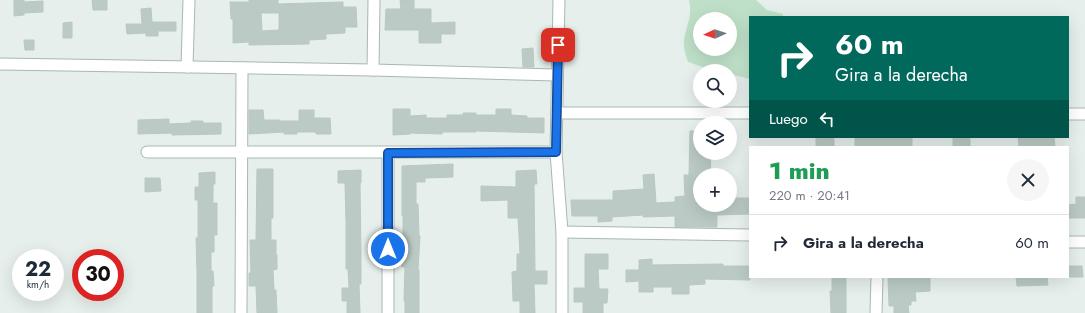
<!DOCTYPE html>
<html lang="es">
<meta charset="utf-8">
<style>
body{margin:0;font-family:Jost,sans-serif;background:#f6f6f7;color:#1f2937;height:100vh;display:flex;flex-direction:column;font-size:15px;white-space:nowrap}
*{box-sizing:border-box;margin:0}
p{font-size:13px;color:#747a83}
.icon{flex:none;width:22px;height:22px;fill:none;stroke:currentColor;stroke-width:2;stroke-linecap:round;stroke-linejoin:round}
.map{position:relative;flex:1;overflow:hidden}
.details{position:absolute;left:749px;top:146px;width:320px;height:132px;display:flex;flex-direction:column;background:#fff;border-radius:0px;box-shadow:0 4px 16px #0002}
.details>*{flex:none}
.guide{position:absolute;left:749px;top:16px;width:320px;height:122px;border-radius:0px;box-shadow:0 4px 16px #0002;background:#00695c;color:#fff;overflow:hidden}
.needle{width:26px;rotate:267deg}
.fabs{position:absolute;left:693px;top:12px;display:grid;gap:8px}
.fabs a{display:grid;place-items:center;width:44px;height:44px;border-radius:50%;background:#fff;box-shadow:0 4px 16px #0002;font-size:20px}
.speed{position:absolute;left:12px;top:249px;display:flex;gap:8px;font-size:20px;font-weight:700;text-align:center}
.speed>*{display:grid;place-content:center;width:52px;height:52px;border-radius:50%;background:#fff;box-shadow:0 4px 16px #0002;line-height:1}
.speed small{font-size:10px;font-weight:400}
.speed .limit{border:6px solid #d22;background:#fff;color:#111}
.pin{position:absolute;display:grid;place-items:center;width:34px;height:34px;color:#fff;margin:-17px;border-radius:8px;box-shadow:0 2px 6px #0006}
.me{position:absolute;width:44px;margin:-22px;rotate:0deg;stroke-linejoin:round;filter:drop-shadow(0 0 3px #0008)}
.turn{display:flex;align-items:center;gap:14px;height:84px;padding:0 20px;font-size:18px}
.turn .icon{width:52px;height:52px;stroke-width:2.5}
.turn b{display:block;font-size:28px;line-height:34px}
.then{display:flex;align-items:center;height:38px;padding:0 20px;background:#0003;gap:8px;font-size:15px}
.round{display:grid;place-items:center;flex:none;width:42px;height:42px;border-radius:21px;background:#f6f6f7}
.headline{display:flex;align-items:center;justify-content:space-between;height:68px;padding:0 20px}
h1{font-size:24px;font-weight:800;line-height:30px;color:#1e9e55}
ul{padding:0;list-style:none}
li{display:flex;align-items:center;gap:12px;height:56px;padding:0 20px;border-top:1px solid #e0e1e3}
li div{flex:1}
li b{display:block;font-size:15px}
li em{font-style:normal}
.map>svg:first-child{display:block}
</style>
<div class="map">
<svg width="1085" height="313" viewBox="0 0 1085 313">
<rect width="100%" height="100%" fill="#e6efeb"/>
<path fill="#bfe0c8" fill-rule="evenodd" d="M689 0H756L767 10 783 14V17H750V79L730 74V71H714L688 62C686 56 683 47 684 40 686 27 693 14 689 0ZM700 19H730V49H700Z"/>
<g fill="#bbcac4" stroke="#b8c9c2" fill-rule="evenodd">
<path d="M14 0H24V2L43 1V12L24 13V15L14 16Z"/>
<path d="M92 0H107V10H93Z"/>
<path d="M249 0H278V4L343 2V7H356L357 27H345V33L326 34V39L309 40V44L249 45V42L233 43V19H231L230 2H249ZM261 13H279V30L262 31Z"/>
<path d="M400 0H414V9H431V23L455 22V34H441V43H419V30H385L386 9H401Z"/>
<path d="M151 8 152 22H176V31H158V36H146V33L127 34 126 24H142L141 9Z"/>
<path d="M72 22V38H63V23Z"/>
<path d="M24 40H34V50H25Z"/>
<path d="M533 48 534 67H523L522 49Z"/>
<path d="M393 109H410V116L426 115V118H447V115H463V113H476V115H496V109H511V115L527 116V118H544V133L476 131V132H442V134L410 133V134L393 135Z"/>
<path d="M249 110H263L264 120H280V121H299V110H314V118H330L331 134H316V132H297V134H284V132L249 134Z"/>
<path d="M169 119V124L191 123V121H203V123H221V134L172 135V133L138 134V120Z"/>
<path d="M690 131H700V153H711L710 175H700V183H695V202H700V205H730V198H750V214L717 215V227H675V216L643 217V215L612 217V221L598 222V216H572L571 200H613V191L644 189 643 175 654 174 656 203 675 202V197L685 196 684 175H689Z"/>
<rect x="816" y="137" width="18" height="10"/>
<rect x="855" y="137" width="57" height="10"/>
<rect x="953" y="137" width="17" height="9"/>
<path d="M1018 137H1054L1055 147H1019Z"/>
<path d="M453 164V177L425 178V182H416V204H418L419 236H420L418 270H419V313H405V301H404L405 267H402L404 234H403V216H402V166Z"/>
<path d="M257 169H273V218H271V240H276V255H277V269L273 270 274 290H276L277 313H257L256 286H249V273H251L250 240H256Z"/>
<path d="M361 170V183H360L361 253V284H359L360 313H347V301H342V288H349L348 269H346V222L345 183H338V171Z"/>
<path d="M536 170 537 184H534L535 271H547V284H534L535 313H520V301H513L512 272 517 271V254H520L518 218H508V200L481 201V186L516 187V171Z"/>
<path d="M215 172V184H213V203H217V235H214V252H211V271H213L214 286H212V313H197V272L196 238H198V200H195V187H199V173Z"/>
<path d="M145 178H160L161 191 145 192Z"/>
<path d="M1076 197H1085V218H1068V205L1076 204Z"/>
<path d="M585 254H608V269H598L599 289H608L607 303H603V313H583V302H574V288H585Z"/>
<path d="M652 259V265L723 264V266H750V280L705 279V284L689 285V294H672V287H653V292H639V281L626 282V270H639V260Z"/>
<path d="M1069 266H1082L1083 277H1069Z"/>
<path d="M832 277H846V313H831L830 291H832Z"/>
<path d="M888 277H930V291L915 292 916 301H911V305H908L909 313H894V306H889Z"/>
<path d="M1016 277H1047L1048 285 1017 286Z"/>
</g>
<g fill="none" stroke-linecap="round" stroke-linejoin="round">
<defs>
<g id="minor">
<path d="M559 0 556 152 562 232V313"/>
<path d="M0 64 373 70 557 75"/>
<path d="M187 67 189 0"/>
<path d="M373 70 374 0"/>
<path d="M557 113H750"/>
<path d="M1068 114H1085"/>
<path d="M147 152H556"/>
<path d="M388 153V313"/>
<path d="M562 232 750 235"/>
<path d="M1068 242H1085"/>
<path d="M241 313 242 68"/>
<path d="M876 313 877 277"/>
</g>
</defs>
<use href="#minor" stroke="#a8b8b2" stroke-width="13"/>
<use href="#minor" stroke="#fff" stroke-width="11"/>
</g>
<g fill="none" stroke-linecap="round" stroke-linejoin="round">
<defs>
<path id="route" d="M388 249V153L556 152 558 45"/>
</defs>
<use href="#route" stroke="#114b97" stroke-width="10"/>
<use href="#route" stroke="#1a73e8" stroke-width="7"/>
</g>
</svg>
<div class="fabs">
<a><svg class="needle" viewBox="-14 -14 28 28"><path d="M0-13l5 13h-10z" fill="#e53935"/><path d="M0 13l5-13h-10z" fill="#747a83"/></svg></a>
<a><svg class="icon" aria-label="search" viewBox="0 0 24 24"><circle cx="10" cy="10" r="6"/><path d="M15 15l6 6"/></svg></a>
<a><svg class="icon" aria-label="layers" viewBox="0 0 24 24"><path d="M12 4l9 5-9 5-9-5zM3 14l9 5 9-5"/></svg></a>
<a>+</a>
</div>
<div class="speed"><div>22<small>km/h</small></div><div class="limit">30</div></div>
<div class="pin" style="left:558px;top:45px;background:#d93025"><svg class="icon" aria-label="arrive" viewBox="0 0 24 24"><path d="M6 21V4h12l-3 4 3 4H6"/></svg></div>
<svg class="me" style="left:388px;top:249px" viewBox="-20 -20 40 40"><circle r="17" fill="#1a73e8" stroke="#fff" stroke-width="3"/><path d="M0-11L8 9 0 5-8 9z" fill="#fff"/></svg>
<div class="guide">
<div class="turn"><svg class="icon" aria-label="right" viewBox="0 0 24 24"><path d="M7 20v-9h11M14 6l5 5-5 5"/></svg><div><b>60 m</b>Gira a la derecha</div></div>
<div class="then">Luego<svg class="icon" aria-label="left" viewBox="0 0 24 24"><path d="M17 20v-9H6M10 6l-5 5 5 5"/></svg></div>
</div>
<section class="details">
<div class="headline"><div><h1>1 min</h1><p>220 m · 20:41</p></div><a class="round"><svg class="icon" aria-label="close" viewBox="0 0 24 24"><path d="M6 6l12 12M18 6L6 18"/></svg></a></div>
<ul>
<li><svg class="icon" aria-label="right" viewBox="0 0 24 24"><path d="M7 20v-9h11M14 6l5 5-5 5"/></svg><div><b>Gira a la derecha</b></div><em>60 m</em></li>
</ul>
</section>
</div>
